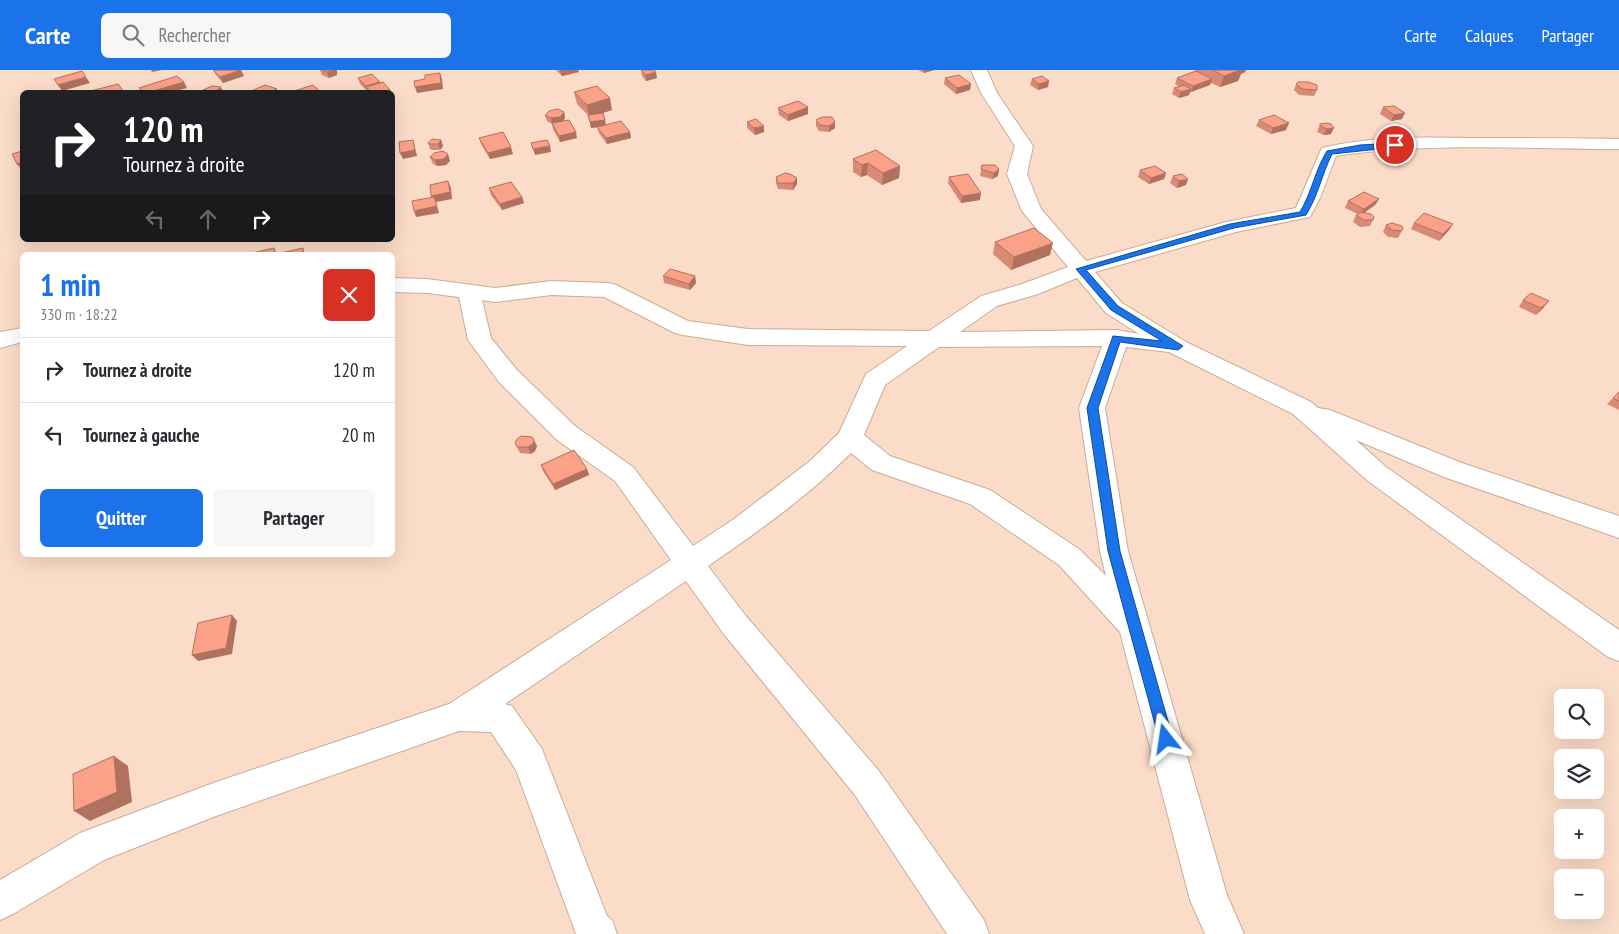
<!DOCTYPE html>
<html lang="fr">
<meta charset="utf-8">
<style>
body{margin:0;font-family:"PT Sans Narrow",sans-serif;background:#f7f7f7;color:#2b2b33;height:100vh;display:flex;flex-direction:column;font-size:19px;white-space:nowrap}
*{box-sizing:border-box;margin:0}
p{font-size:16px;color:#7c7c81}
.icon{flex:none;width:28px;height:28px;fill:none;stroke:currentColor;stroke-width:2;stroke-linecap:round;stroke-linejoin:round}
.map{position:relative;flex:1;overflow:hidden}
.details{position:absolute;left:20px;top:182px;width:375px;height:305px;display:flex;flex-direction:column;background:#fff;border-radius:8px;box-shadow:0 5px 20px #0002}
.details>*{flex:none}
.banner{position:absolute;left:20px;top:20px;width:375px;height:152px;border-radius:8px;box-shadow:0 5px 20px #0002;background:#202124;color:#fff;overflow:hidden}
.tools{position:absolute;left:1554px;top:619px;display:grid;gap:10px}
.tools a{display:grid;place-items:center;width:50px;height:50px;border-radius:8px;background:#fff;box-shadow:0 5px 20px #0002;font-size:25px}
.pin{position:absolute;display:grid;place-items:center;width:42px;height:42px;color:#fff;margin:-21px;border:2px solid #fff;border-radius:50%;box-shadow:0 1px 5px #0007}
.me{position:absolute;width:55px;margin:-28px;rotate:345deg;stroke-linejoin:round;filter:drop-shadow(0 0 4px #0008)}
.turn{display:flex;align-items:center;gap:18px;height:105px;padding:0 20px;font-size:22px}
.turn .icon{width:65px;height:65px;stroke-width:2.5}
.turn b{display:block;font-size:35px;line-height:42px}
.lanes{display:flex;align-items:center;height:48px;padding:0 20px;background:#0003;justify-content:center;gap:25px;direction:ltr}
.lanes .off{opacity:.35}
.round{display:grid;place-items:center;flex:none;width:52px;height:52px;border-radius:8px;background:#f7f7f7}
.overview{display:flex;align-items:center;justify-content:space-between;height:85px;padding:0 20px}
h1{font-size:30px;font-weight:800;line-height:38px;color:#1a73e8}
.button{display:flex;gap:10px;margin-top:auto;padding:10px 20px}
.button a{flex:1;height:58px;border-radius:8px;background:#1a73e8;color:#fff;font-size:20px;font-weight:800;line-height:58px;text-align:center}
.button a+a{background:#f7f7f7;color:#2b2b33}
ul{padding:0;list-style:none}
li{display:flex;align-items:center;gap:15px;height:65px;padding:0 20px;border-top:1px solid #e1e1e2}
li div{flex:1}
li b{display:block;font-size:19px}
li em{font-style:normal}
header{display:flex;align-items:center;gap:30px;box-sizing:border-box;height:70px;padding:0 25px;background:#1a73e8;color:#fff}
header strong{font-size:24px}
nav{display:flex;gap:28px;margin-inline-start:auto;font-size:18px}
.search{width:350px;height:45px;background:#f7f7f7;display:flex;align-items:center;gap:12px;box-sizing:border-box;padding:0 18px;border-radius:8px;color:#7c7c81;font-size:19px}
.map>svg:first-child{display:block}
</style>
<header>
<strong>Carte</strong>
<div class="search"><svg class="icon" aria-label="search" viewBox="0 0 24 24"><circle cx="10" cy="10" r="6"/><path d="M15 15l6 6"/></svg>Rechercher</div>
<nav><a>Carte</a><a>Calques</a><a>Partager</a></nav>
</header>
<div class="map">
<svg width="1619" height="864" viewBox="0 0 1619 864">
<rect width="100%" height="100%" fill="#fadcc8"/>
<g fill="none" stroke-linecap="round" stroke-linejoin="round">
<defs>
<g id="street">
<path d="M971 0H987L997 23 1033 76 1027 104 1041 139 1086 191 1226 152 1296 138 1320 82 1322 78C1370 66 1422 67 1470 68 1520 68 1569 68 1619 69V79C1528 79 1426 72 1336 86L1320 128 1310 147 1236 162 1095 202 1122 233 1186 272 1311 332 1318 338 1330 340 1462 393 1619 446V468L1444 407 1356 370 1386 397 1619 560V591L1608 587 1368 411 1293 344 1169 282 1126 277 1105 338 1128 481 1227 825 1244 864H1205L1190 830 1120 562 1059 495 970 434 872 400 851 383C808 426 758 462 708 496L745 545 879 701 984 850 989 864H947L855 725 723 563 686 511 505 634 512 636 542 679 607 846 612 850 617 864H576L516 700 491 662 459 661 216 746 104 790 13 844 0 850V810L80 763 93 758 216 712 449 634 671 490 615 411 557 370 499 312 468 270 459 227 427 223 392 222V208L427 209 495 218 551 211 608 213 616 215 688 251 748 259 929 261 981 226 1022 214 1068 197 1022 141 1007 104 1015 76 981 23ZM1077 208 1106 243 1139 264 1117 260 960 262 997 236 1038 224ZM551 225 604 227 675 263 683 265 748 275 907 276 866 304 839 363 810 391 734 449 693 476 633 397 575 356 517 300 491 268 482 230 495 232ZM1102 276 1079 338 1100 481 1106 506 1079 479 990 420 890 386 864 365 885 315 939 277Z"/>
<path d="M22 258V272L0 278V262Z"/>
</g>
</defs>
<use href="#street" stroke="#c9ac99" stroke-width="2"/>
<use href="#street" fill="#fff" fill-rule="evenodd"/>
</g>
<g fill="#d88a74">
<path d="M213 0 244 6 223 13 216 5Z"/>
<path d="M320 0H337V5L329 8 322 5Z"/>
<path d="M556 0H578L579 2 562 6Z"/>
<path d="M641 0 657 8 646 11 642 6Z"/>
<path d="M918 0H934L924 3Z"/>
<path d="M1196 0H1246L1245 2 1241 4 1238 11 1220 17 1211 13 1210 15 1191 22H1190L1189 25 1179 28 1172 24 1174 18 1180 17 1175 14 1177 8 1195 1Z"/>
<path d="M358 8 380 12V13L390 20 391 22H368L360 14Z"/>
<path d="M945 8 970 20 956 24 944 14Z"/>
<path d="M1032 9 1048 17 1038 20 1030 15Z"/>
<path d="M1296 14 1317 20 1314 26 1299 25 1294 20Z"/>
<path d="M221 17 223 22H204L203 20Z"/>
<path d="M574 22 612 40 603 43 606 55 630 62 631 68 607 74 599 63 597 57 591 58 588 45 577 34Z"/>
<path d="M808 37V44L788 51 779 45 778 38Z"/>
<path d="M1383 37 1402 49 1391 51 1380 44Z"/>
<path d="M564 42 565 48 563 51 577 68 560 72 553 59 552 54 547 51 545 45Z"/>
<path d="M816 50 835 58 829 62 819 61 816 56Z"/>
<path d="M1259 50 1286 60 1271 64 1256 56Z"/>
<path d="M747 52 764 56V62L755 65 747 58Z"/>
<path d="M1327 53 1331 64 1324 65 1317 62 1320 54Z"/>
<path d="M479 68 513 84 490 89 481 74Z"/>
<path d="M441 70 443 76 440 80H432L430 79 428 73Z"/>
<path d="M430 87 450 91 446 95 437 96 433 94Z"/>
<path d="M853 89 900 96 899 108 882 115 867 105 861 107 853 102Z"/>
<path d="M982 95 998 106 992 109 980 106Z"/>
<path d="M1140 100 1166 103 1164 109 1149 114 1138 107Z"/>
<path d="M1173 106 1186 115 1177 118 1170 113Z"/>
<path d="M776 107 797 108V114L793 120 778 119 776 113Z"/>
<path d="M949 107 980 130 961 133 948 113Z"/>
<path d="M489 118 522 127 524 133 502 140 491 125Z"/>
<path d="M1379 129 1375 135 1364 143 1373 150 1370 156 1360 157 1353 152 1356 145 1358 144 1345 138 1348 131Z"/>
<path d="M1414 153 1453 154 1449 160 1439 171 1411 159Z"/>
<path d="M1386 155 1403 159 1398 168 1388 167 1383 162Z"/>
<path d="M995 172 1050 185 1011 200 993 184Z"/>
<path d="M663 206H695L696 213 690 220 664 213Z"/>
<path d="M1523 230 1544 237 1536 245 1519 237Z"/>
<path d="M1619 322V340L1607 334Z"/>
<path d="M515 373 537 376 535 381 531 384 520 383Z"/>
<path d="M541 395 587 399 589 405 555 420 543 401Z"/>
</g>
<g fill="#b0715e">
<path d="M151 0H162L152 2Z"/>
<path d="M241 0 244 6 223 13 220 7Z"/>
<path d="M333 0H337V5L329 8 327 2Z"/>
<path d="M560 0H578L579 2 562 6Z"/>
<path d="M924 0H934L924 3Z"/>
<path d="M1237 0H1246L1245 2 1241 4 1238 11 1220 17 1224 6Z"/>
<path d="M656 2 657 8 646 11V5Z"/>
<path d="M440 3 442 9 443 19 417 23 415 17Z"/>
<path d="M86 7 90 13 62 21 58 15Z"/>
<path d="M1212 9 1210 15 1191 22 1193 16Z"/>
<path d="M1049 11 1048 17 1038 20 1039 14Z"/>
<path d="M184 12 187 18 172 22H150Z"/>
<path d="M380 12 382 18H366V16Z"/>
<path d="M971 14 970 20 956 24 957 18Z"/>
<path d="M221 17 223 22H217L216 21Z"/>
<path d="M277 19 278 22H270Z"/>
<path d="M1191 19 1189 25 1179 28 1181 22Z"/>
<path d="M390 20 391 22H382Z"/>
<path d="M610 28 612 40 589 47 587 35Z"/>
<path d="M808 37V44L788 51V45Z"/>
<path d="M564 42 565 48 562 53 552 54 551 48Z"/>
<path d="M1405 43 1402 49 1391 51 1394 45Z"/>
<path d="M605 50 606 56 591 58 590 52Z"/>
<path d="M835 52V58L829 62V56Z"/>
<path d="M1289 53 1286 60 1271 64 1273 58Z"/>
<path d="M764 56V62L755 65 754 58Z"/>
<path d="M1334 58 1331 64 1324 65 1327 59Z"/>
<path d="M576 62 577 68 560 72 559 66Z"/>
<path d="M630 62 631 68 607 74 606 68Z"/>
<path d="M413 70 417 86 403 89 400 83Z"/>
<path d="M441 70 443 76 440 80 438 74Z"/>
<path d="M550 76 551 82 535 85 533 79Z"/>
<path d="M511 77 513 84 490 89 488 83Z"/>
<path d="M448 84 450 91 446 95 437 96 435 90Z"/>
<path d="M22 92V100L17 94Z"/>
<path d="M868 93 867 105 861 107 862 95Z"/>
<path d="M900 96 899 108 882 115 883 103Z"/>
<path d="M999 99 998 106 992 109 994 103Z"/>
<path d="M1166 103 1164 109 1149 114 1151 108Z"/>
<path d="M797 108V114L793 120V113Z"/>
<path d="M1188 109 1186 115 1177 118 1179 111Z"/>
<path d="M448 111 451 118 452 129 436 132 439 143 416 147 414 141 434 132 431 126Z"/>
<path d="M981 123 980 130 961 133 962 126Z"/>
<path d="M522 127 524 133 502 140 500 134Z"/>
<path d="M1379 129 1375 135 1360 145 1364 139Z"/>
<path d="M1453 154 1449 160 1439 171 1443 164Z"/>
<path d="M1053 173 1050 185 1011 200 1014 187Z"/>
<path d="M695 206 696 213 690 220 689 214Z"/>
<path d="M1549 231 1544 237 1536 245 1541 238Z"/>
<path d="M534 370 537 376 535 381 531 384 528 377Z"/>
<path d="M587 399 589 405 555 420 553 414Z"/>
<path d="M232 545 237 551 232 584 198 591 192 585Z"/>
<path d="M114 686 128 696 132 732 90 751 74 741Z"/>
</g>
<g fill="#fba187" stroke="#b0715e">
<path d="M213 0H241L220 7Z"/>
<path d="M322 0H333L327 2Z"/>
<path d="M641 0H654L656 2 646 5Z"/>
<path d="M1213 0H1240L1224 6Z"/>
<path d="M82 1 86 7 58 15 54 9Z"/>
<path d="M1196 1 1212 9 1193 16 1177 8Z"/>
<path d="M440 3 441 13 415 17 414 11 425 9V5Z"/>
<path d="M372 4 380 12 366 16 358 8Z"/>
<path d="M959 5 971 14 957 18 945 8Z"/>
<path d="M177 6 184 12 150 22H144L139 18Z"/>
<path d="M1042 6 1049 11 1039 14 1032 9Z"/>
<path d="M383 12 390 20 382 22H371L366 17Z"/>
<path d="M1298 12H1308L1317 15V20L1302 19 1296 14Z"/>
<path d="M118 14 124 22H87Z"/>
<path d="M265 15 277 19 270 22H249Z"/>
<path d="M313 15 321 22H291Z"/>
<path d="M1184 15 1191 19 1181 22 1174 18Z"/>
<path d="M212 16 221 17 216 21 203 20Z"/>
<path d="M597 16 610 28 587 35 574 22Z"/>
<path d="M798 31 808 37 788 45 778 38Z"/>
<path d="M1394 36 1405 43 1394 45 1383 37Z"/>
<path d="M558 39 564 42 560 47 551 48 545 45 549 41Z"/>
<path d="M603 43 605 50 590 52 588 45Z"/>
<path d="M1274 45 1289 53 1273 58 1259 50Z"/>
<path d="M822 47H832L835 52 829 56 820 55 816 50Z"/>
<path d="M756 49 764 56 754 58 747 52Z"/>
<path d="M569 50 576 62 559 66 552 53Z"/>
<path d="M621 51 630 62 606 68 597 57Z"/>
<path d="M1327 53 1331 54 1334 58 1327 59 1320 56V54Z"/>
<path d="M503 62 511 77 488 83 479 68Z"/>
<path d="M432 69 441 70 438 74H430L428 73Z"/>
<path d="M413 70 415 80 400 83 399 72Z"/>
<path d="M547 70 550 76 533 79 531 73Z"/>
<path d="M876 80 900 96 883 103 868 93 862 95 853 89Z"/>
<path d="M22 81V92L17 94 12 84Z"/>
<path d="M443 81 448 84 444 89 435 90 430 87 434 83Z"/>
<path d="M982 95H995L999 99 994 103 981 99Z"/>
<path d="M1155 96 1166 103 1151 108 1140 100Z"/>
<path d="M785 103 790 104 797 108 793 113H778L776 107Z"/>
<path d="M968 104 981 123 962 126 949 107Z"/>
<path d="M1182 104 1188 109 1179 111 1173 106Z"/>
<path d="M448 111 450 122 431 126 430 115Z"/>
<path d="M511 112 522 127 500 134 489 118Z"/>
<path d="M1364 122 1379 129 1364 139 1348 131Z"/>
<path d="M434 127 437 136 414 141 412 131Z"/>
<path d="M1361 142 1371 144 1374 147 1373 150H1364L1356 145Z"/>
<path d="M1424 143 1453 154 1443 164 1414 153Z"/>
<path d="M1392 153 1402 156 1403 159 1401 161 1392 160 1386 155Z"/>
<path d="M1034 158 1053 173 1014 187 995 172Z"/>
<path d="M274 178 276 185H252V183Z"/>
<path d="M303 178 304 185H281V183Z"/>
<path d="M670 199 695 206 689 214 663 206Z"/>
<path d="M1531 223 1549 231 1541 238 1523 230Z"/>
<path d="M1619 322V331L1613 328Z"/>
<path d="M521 366 532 367 534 370 533 374 528 377H517L515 373 517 369Z"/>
<path d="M574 380 587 399 553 414 541 395Z"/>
<path d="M232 545 226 578 192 585 198 553Z"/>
<path d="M114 686 117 722 74 741 73 704Z"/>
</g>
<path fill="#1a73e8" stroke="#114b97" d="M1395 73 1398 74V77L1332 84C1322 104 1318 126 1306 145L1234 158 1086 200 1118 236 1183 276 1178 280 1120 272 1098 338 1120 481 1173 669 1171 673 1166 675 1161 673 1159 669 1108 481 1087 338 1113 266 1162 271 1111 240 1076 199 1230 154 1300 142C1312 122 1315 100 1327 81L1360 75Z"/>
</svg>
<div class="tools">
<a><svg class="icon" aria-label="search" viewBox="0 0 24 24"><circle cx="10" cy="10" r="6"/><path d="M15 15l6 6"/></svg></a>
<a><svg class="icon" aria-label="layers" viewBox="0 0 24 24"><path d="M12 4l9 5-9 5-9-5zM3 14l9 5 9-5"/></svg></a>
<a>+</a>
<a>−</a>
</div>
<div class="pin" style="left:1395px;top:75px;background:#d93025"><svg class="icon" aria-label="arrive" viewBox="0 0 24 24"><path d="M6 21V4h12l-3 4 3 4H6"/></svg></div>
<svg class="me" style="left:1166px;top:669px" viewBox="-20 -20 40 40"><path d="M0-17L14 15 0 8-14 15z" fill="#1a73e8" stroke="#fff" stroke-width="4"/></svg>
<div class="banner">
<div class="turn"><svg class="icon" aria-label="right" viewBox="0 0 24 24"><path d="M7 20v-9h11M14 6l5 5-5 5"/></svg><div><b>120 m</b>Tournez à droite</div></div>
<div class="lanes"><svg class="icon off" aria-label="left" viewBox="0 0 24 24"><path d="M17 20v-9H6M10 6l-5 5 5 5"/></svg><svg class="icon off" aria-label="ahead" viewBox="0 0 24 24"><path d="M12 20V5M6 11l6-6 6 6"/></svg><svg class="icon" aria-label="right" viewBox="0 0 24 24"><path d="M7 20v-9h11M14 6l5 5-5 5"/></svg></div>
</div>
<section class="details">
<div class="overview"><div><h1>1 min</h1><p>330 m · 18:22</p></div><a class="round" style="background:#d93025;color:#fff"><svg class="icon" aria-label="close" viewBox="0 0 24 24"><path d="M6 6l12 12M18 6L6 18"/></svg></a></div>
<ul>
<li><svg class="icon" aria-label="right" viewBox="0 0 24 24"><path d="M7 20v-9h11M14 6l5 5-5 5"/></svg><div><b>Tournez à droite</b></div><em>120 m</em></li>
<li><svg class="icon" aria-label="left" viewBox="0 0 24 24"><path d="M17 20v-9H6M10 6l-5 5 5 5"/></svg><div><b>Tournez à gauche</b></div><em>20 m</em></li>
</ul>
<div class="button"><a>Quitter</a><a>Partager</a></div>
</section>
</div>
